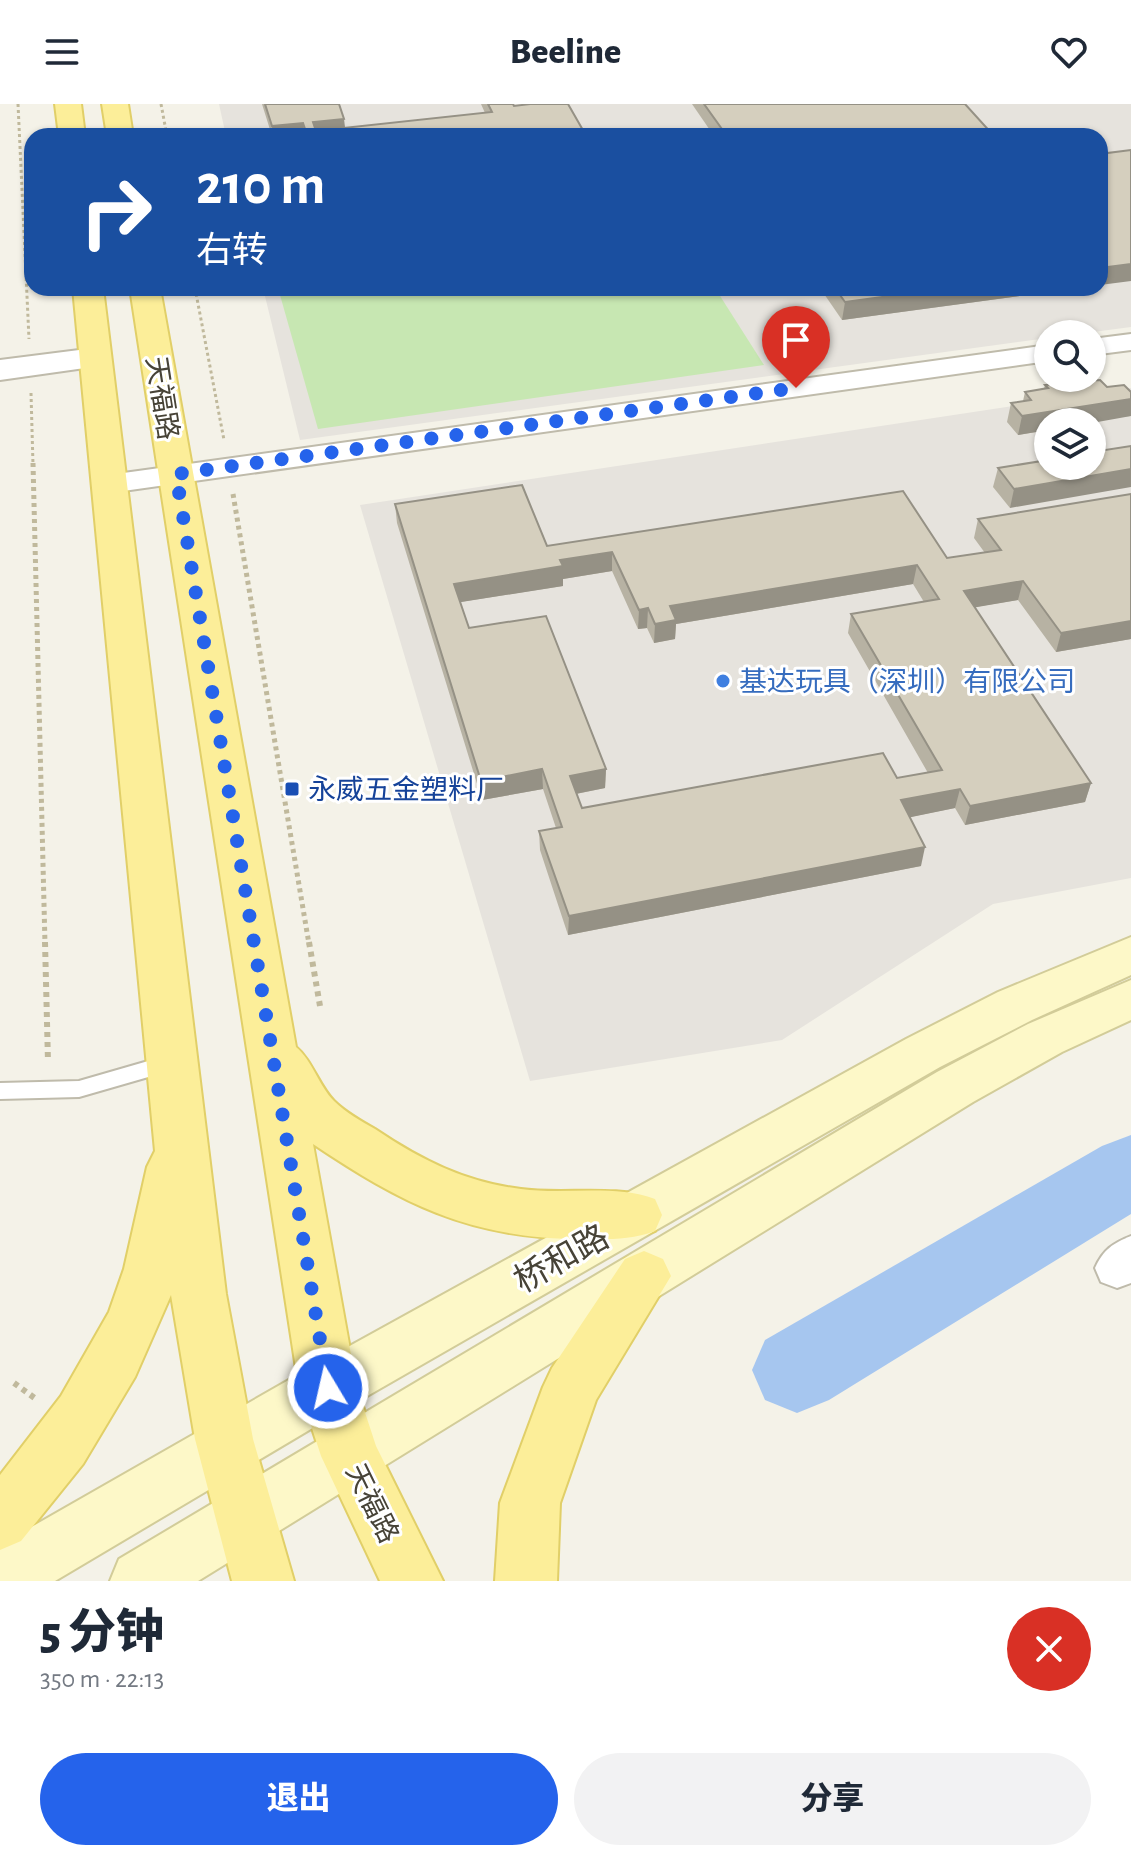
<!DOCTYPE html>
<html lang="zh">
<meta charset="utf-8">
<style>
body{margin:0;font-family:"Alegreya Sans","Noto Sans SC",sans-serif;background:#f2f2f3;color:#1f2937;height:100vh;display:flex;flex-direction:column;font-size:30px;white-space:nowrap}
*{box-sizing:border-box;margin:0}
p{font-size:26px;color:#747a83}
.icon{flex:none;width:44px;height:44px;fill:none;stroke:currentColor;stroke-width:2;stroke-linecap:round;stroke-linejoin:round}
.map{position:relative;height:1477px;overflow:hidden}
.side{display:flex;flex-direction:column;background:#fff;flex:1}
.side>*{flex:none}
.hud{position:absolute;left:24px;top:24px;width:1084px;height:168px;border-radius:24px;box-shadow:0 2px 6px #0004;background:#1a4fa0;color:#fff;overflow:hidden}
.buttons{position:absolute;left:1034px;top:216px;display:grid;gap:16px}
.buttons a{display:grid;place-items:center;width:72px;height:72px;border-radius:50%;background:#fff;box-shadow:0 2px 6px #0004;font-size:40px}
.pin{position:absolute;display:grid;place-items:center;width:68px;height:68px;color:#fff;margin:-82px -34px;border-radius:50% 50% 50% 0;rotate:-45deg;box-shadow:0 0 8px #0007}
.pin .icon{rotate:45deg}
.me{position:absolute;width:88px;margin:-44px;rotate:351deg;stroke-linejoin:round;filter:drop-shadow(0 0 6px #0008)}
.turn{display:flex;align-items:center;gap:28px;height:168px;padding:0 40px;font-size:36px}
.turn .icon{width:104px;height:104px;stroke-width:2.5}
.turn b{display:block;font-size:56px;line-height:68px}
.round{display:grid;place-items:center;flex:none;width:84px;height:84px;border-radius:42px;background:#f2f2f3}
.overview{display:flex;align-items:center;justify-content:space-between;height:136px;padding:0 40px}
h1{font-size:48px;font-weight:800;line-height:60px}
.action{display:flex;gap:16px;margin-top:auto;padding:16px 40px}
.action a{flex:1;height:92px;border-radius:48px;background:#2563eb;color:#fff;font-size:32px;font-weight:800;line-height:92px;text-align:center}
.action a+a{background:#f2f2f3;color:#1f2937}
header{display:flex;justify-content:space-between;align-items:center;height:104px;padding:0 40px;background:#fff;font-size:36px;font-weight:800}
.map>svg:first-child{display:block}
</style>
<header><svg class="icon" aria-label="menu" viewBox="0 0 24 24"><path d="M4 6h16M4 12h16M4 18h16"/></svg>Beeline<svg class="icon" aria-label="heart" viewBox="0 0 24 24"><path d="M12 20l-8-8c-3-5 5-10 8-4 3-6 11-1 8 4z"/></svg></header>
<div class="map">
<svg width="1131" height="1477" viewBox="0 0 1131 1477">
<rect width="100%" height="100%" fill="#f4f2e8"/>
<g fill="#e6e3dd" fill-rule="evenodd">
<path d="M219 0H1131V223L1078 230H1048V234L300 336 263 184H1100V32H226Z"/>
<path d="M1131 284V774L993 800 782 936 530 977 360 401ZM1048 318H1092V362H1048Z"/>
</g>
<path fill="#c7e7b2" d="M278 184H715L764 261 318 325Z"/>
<g fill="none" stroke-linecap="round" stroke-linejoin="round">
<path fill="#a6c6ef" fill-rule="evenodd" d="M1131 1031V1110L829 1296 797 1309 765 1296 752 1266 765 1236 1102 1042Z"/>
<defs>
<path id="service" d="M169 951 176 953 179 959 176 965 79 993 0 995V979L79 977Z"/>
<g id="minor">
<path d="M1131 230V246L1092 251V235Z"/>
<path d="M1048 241V257L109 389 99 386 95 380 99 374 109 371Z"/>
<path d="M1131 1132V1179L1117 1184 1101 1178 1095 1164C1103 1146 1113 1139 1131 1132Z"/>
</g>
<path id="tertiary" d="M95 244 106 247 111 254 106 261 0 276V256Z"/>
<g id="secondary">
<path d="M1131 833V871L1032 916 940 963 348 1303 55 1477H0V1441L308 1265 906 935 998 888Z"/>
<path d="M1131 876V916L1062 948 973 998 198 1477H110L119 1455 937 968 1028 920Z"/>
</g>
<g id="primary">
<path d="M55 0H81L85 32H59Z"/>
<path d="M102 0H128L133 32H107Z"/>
<path d="M73 184H103L226 1190 253 1335 294 1477H232L195 1335 171 1191 135 1273 83 1360 21 1437 0 1446V1371L61 1292 109 1208 124 1165 147 1063 155 1047Z"/>
<path d="M130 184H160L296 943C312 956 319 982 334 997 346 1009 361 1017 375 1025 421 1056 465 1078 521 1085 564 1091 614 1080 655 1095L662 1111 655 1127C629 1137 603 1135 575 1135 467 1133 401 1099 313 1040L357 1284 376 1342 443 1477H380L321 1352 299 1284Z"/>
<path d="M644 1147 663 1155 671 1172 596 1296 560 1399 557 1477H495L500 1399 543 1283 552 1264 625 1155Z"/>
</g>
</defs>
<use href="#service" stroke="#bfbbab" stroke-width="4"/>
<use href="#minor" stroke="#bfbbab" stroke-width="4"/>
<use href="#tertiary" stroke="#bfbbab" stroke-width="4"/>
<use href="#secondary" stroke="#d2cc99" stroke-width="4"/>
<use href="#primary" stroke="#e1cf68" stroke-width="4"/>
<g stroke="#c0b99c" stroke-width="3" stroke-dasharray="3 3" stroke-linecap="butt">
<path d="M18 0 29 235"/>
<path d="M161 0 167 32"/>
<path d="M195 184 224 336"/>
<path d="M31 289 33 361"/>
</g>
<g stroke="#c0b99c" stroke-width="5" stroke-dasharray="4 4" stroke-linecap="butt">
<path d="M33 359 45 840"/>
<path d="M233 390 309 840"/>
</g>
<g stroke="#c0b99c" stroke-width="6" stroke-dasharray="5 5" stroke-linecap="butt">
<path d="M45 838 48 958"/>
<path d="M309 838 320 902"/>
<path d="M14 1279 36 1295"/>
</g>
<use href="#service" fill="#fff" fill-rule="evenodd"/>
<use href="#minor" fill="#fff" fill-rule="evenodd"/>
<use href="#tertiary" fill="#fff" fill-rule="evenodd"/>
<use href="#secondary" fill="#fdf8c8" fill-rule="evenodd"/>
<use href="#primary" fill="#fcee99" fill-rule="evenodd"/>
</g>
<g fill="#b7b2a3" fill-rule="evenodd">
<path d="M262 0H339L345 24 485 9 481 0H513L514 2 584 32H272Z"/>
<path d="M692 0H965L994 32H714Z"/>
<path d="M820 184H1078L842 216Z"/>
<path d="M1045 281 1131 312 1048 318V326L1018 331 1007 318 1011 299 1023 297 1025 288 1044 285Z"/>
<path d="M1048 356 1010 404 993 383 998 364Z"/>
<path d="M1131 390V535L1056 548 1018 496 975 503 1091 679 1085 698 965 721 955 704 910 713 921 762 568 831 540 746 539 727 556 724 543 685 482 696 397 419 395 400 547 442 947 454 985 449 974 434 978 415ZM612 467 638 525 647 524 654 539 675 535 676 520 913 480 924 498 851 510 848 529 928 669 897 674 582 704 576 690 605 684 606 665 469 524 460 498 563 482V475Z"/>
</g>
<g fill="#959185">
<path d="M344 15 346 32H314L313 18Z"/>
<path d="M303 19 305 32H273L272 22Z"/>
<path d="M584 28V32H546Z"/>
<path d="M1131 160V177L1100 181V164Z"/>
<path d="M949 184H1078L842 216 845 198Z"/>
<path d="M1131 295V312L1092 319 1048 318V326L1018 331 1022 312Z"/>
<path d="M1131 365V383L1010 404 1014 385Z"/>
<path d="M612 448V467L563 475V482L455 499 454 480 560 456Z"/>
<path d="M917 461 913 480 676 520 675 535 654 539 655 520 670 502Z"/>
<path d="M1023 477 1018 496 960 506 964 487Z"/>
<path d="M648 504 647 524 638 525 639 506Z"/>
<path d="M1131 517V535L1056 548 1061 529Z"/>
<path d="M542 665 543 685 482 696 481 677Z"/>
<path d="M606 665 605 684 570 691V672Z"/>
<path d="M1091 679 1085 698 965 721 970 702Z"/>
<path d="M960 685 955 704 897 716 901 696Z"/>
<path d="M925 743 921 762 568 831 569 812Z"/>
</g>
<g fill="#d5cfbe" stroke="#959185" stroke-width="2" fill-rule="evenodd">
<path d="M265 0H339L344 15 313 18 316 27 492 8 488 0H513L514 2 530 0H568L584 28 546 32H272L306 28 303 19 272 22Z"/>
<path d="M704 0H965L994 32H727Z"/>
<path d="M1131 46V160L1100 164V50Z"/>
<path d="M835 184H949L845 198Z"/>
<path d="M1100 276 1107 283 1124 281 1131 288V295L1022 312 1011 299 1031 296 1025 288 1048 284 1045 281Z"/>
<path d="M1131 342V365L1014 385 998 364 1048 356V362H1092V348Z"/>
<path d="M522 381 547 442 903 387 947 454 1001 446 978 415 1131 390V517L1061 529 1023 477 964 487 1091 679 970 702 960 685 901 696 925 743 569 812 539 727 562 723 542 665 481 677 395 400ZM612 448 639 506 648 504 655 520 676 516 670 502 917 461 939 495 851 510 942 666 897 674 883 649 582 704 570 672 606 665 546 512 469 524 454 480 563 462 560 456Z"/>
</g>
<g fill="none" stroke-linecap="round" stroke-linejoin="round">
<path stroke="#2563eb" stroke-width="14" stroke-dasharray="0 25.2" d="M328 1284 176 370 796 284"/>
</g>
<circle fill="#3f7fe0" stroke="#fff" stroke-width="3" cx="723" cy="577" r="8"/>
<rect fill="#1a4fb4" stroke="#fff" stroke-width="3" x="284" y="677" width="16" height="16" rx="4"/>
<g text-anchor="middle" stroke-width="6" stroke-linejoin="round" paint-order="stroke">
<g font-size="28" fill="#474337" stroke="#fff">
<text transform="translate(163 294) rotate(81)" y="10">天福路</text>
<text transform="translate(373 1399) rotate(64)" y="10">天福路</text>
</g>
<g font-size="28" fill="#366cbe" stroke="#fff" text-anchor="start">
<text x="739" y="587">基达玩具（深圳）有限公司</text>
</g>
<g font-size="28" fill="#164399" stroke="#fff" text-anchor="start">
<text x="308" y="695">永威五金塑料厂</text>
</g>
<g font-size="34" fill="#474337" stroke="#fff">
<text transform="translate(561 1154) rotate(-29)" y="12">桥和路</text>
</g>
</g>
</svg>
<div class="buttons">
<a><svg class="icon" aria-label="search" viewBox="0 0 24 24"><circle cx="10" cy="10" r="6"/><path d="M15 15l6 6"/></svg></a>
<a><svg class="icon" aria-label="layers" viewBox="0 0 24 24"><path d="M12 4l9 5-9 5-9-5zM3 14l9 5 9-5"/></svg></a>
</div>
<div class="pin" style="left:796px;top:284px;background:#d93025"><svg class="icon" aria-label="arrive" viewBox="0 0 24 24"><path d="M6 21V4h12l-3 4 3 4H6"/></svg></div>
<svg class="me" style="left:328px;top:1284px" viewBox="-20 -20 40 40"><circle r="17" fill="#2563eb" stroke="#fff" stroke-width="3"/><path d="M0-11L8 9 0 5-8 9z" fill="#fff"/></svg>
<div class="hud">
<div class="turn"><svg class="icon" aria-label="right" viewBox="0 0 24 24"><path d="M7 20v-9h11M14 6l5 5-5 5"/></svg><div><b>210 m</b>右转</div></div>
</div>
</div>
<section class="side">
<div class="overview"><div><h1>5 分钟</h1><p>350 m · 22:13</p></div><a class="round" style="background:#d93025;color:#fff"><svg class="icon" aria-label="close" viewBox="0 0 24 24"><path d="M6 6l12 12M18 6L6 18"/></svg></a></div>
<div class="action"><a>退出</a><a>分享</a></div>
</section>
